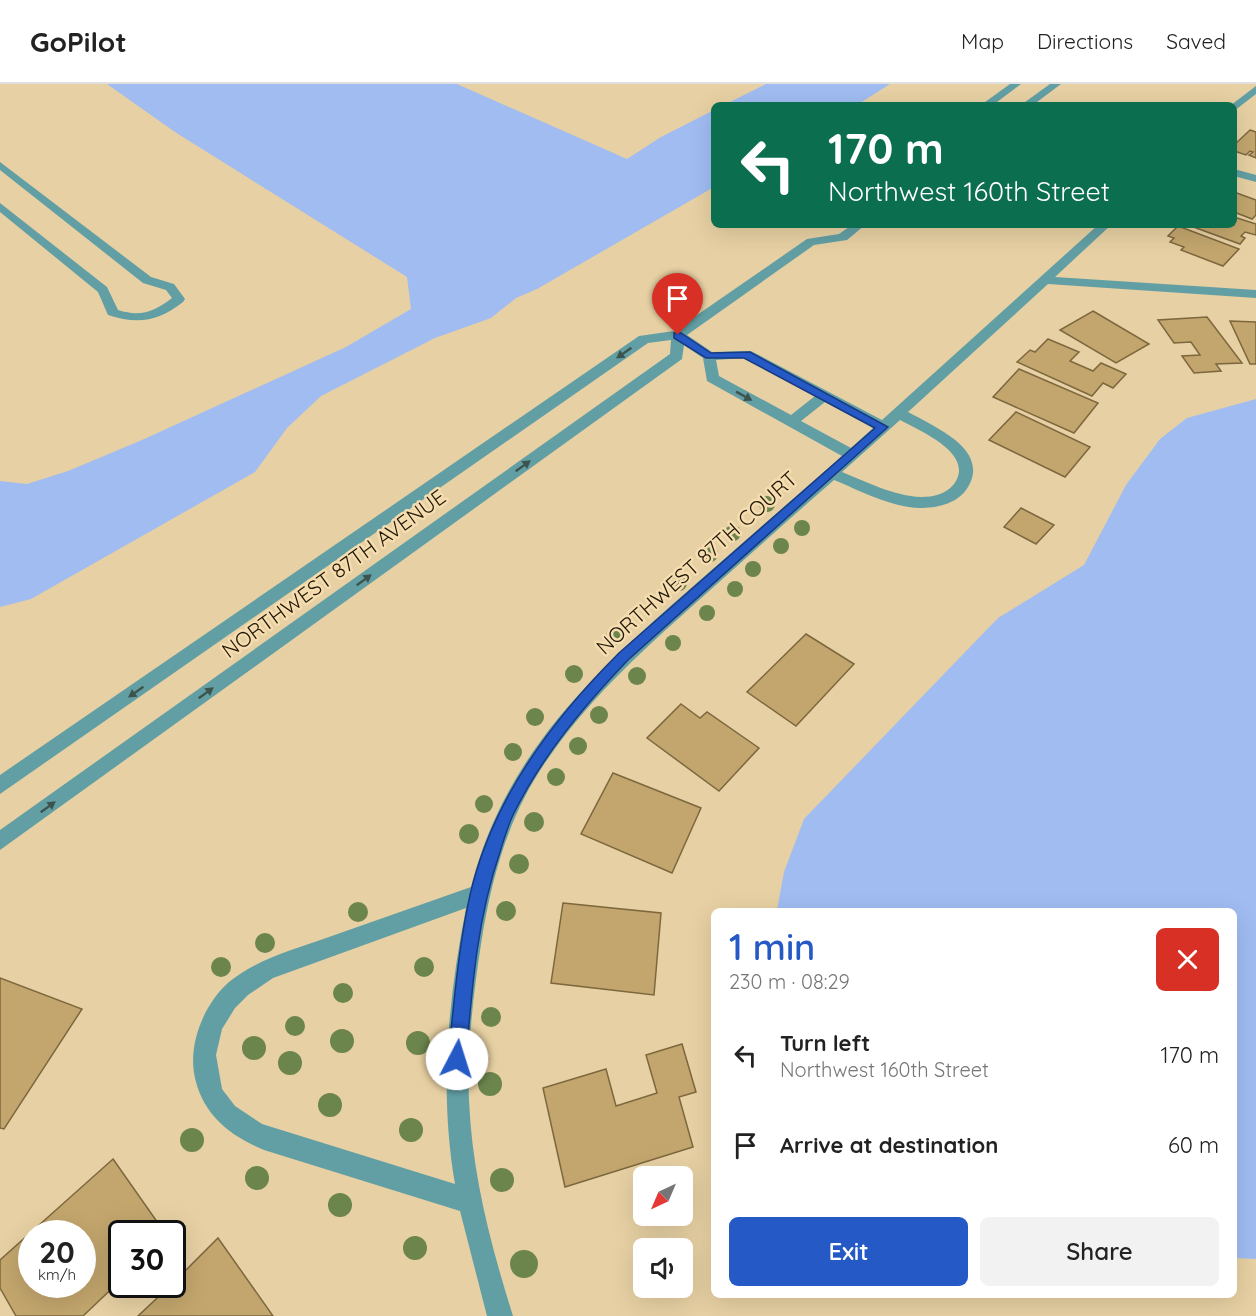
<!DOCTYPE html>
<meta charset="utf-8">
<style>
body{margin:0;font-family:Quicksand,sans-serif;background:#f2f2f2;color:#222;height:100vh;display:flex;flex-direction:column;font-size:22px;white-space:nowrap}
*{box-sizing:border-box;margin:0}
p{font-size:20px;color:#767676}
.icon{flex:none;width:33px;height:33px;fill:none;stroke:currentColor;stroke-width:2;stroke-linecap:round;stroke-linejoin:round}
.map{position:relative;flex:1;overflow:hidden}
.side{position:absolute;left:711px;top:824px;width:526px;height:390px;display:flex;flex-direction:column;background:#fff;border-radius:9px;box-shadow:0 6px 24px #0002}
.side>*{flex:none}
.guide{position:absolute;left:711px;top:18px;width:526px;height:126px;border-radius:9px;box-shadow:0 6px 24px #0002;background:#0b6e4f;color:#fff;overflow:hidden}
.needle{width:39px;rotate:224deg}
.fabs{position:absolute;left:633px;top:1082px;display:grid;gap:12px}
.fabs a{display:grid;place-items:center;width:60px;height:60px;border-radius:9px;background:#fff;box-shadow:0 6px 24px #0002;font-size:30px}
.speed{position:absolute;left:18px;top:1136px;display:flex;gap:12px;font-size:30px;font-weight:700;text-align:center}
.speed>*{display:grid;place-content:center;width:78px;height:78px;border-radius:50%;background:#fff;box-shadow:0 6px 24px #0002;line-height:1}
.speed small{font-size:15px;font-weight:400}
.speed .limit{border:3px solid #111;border-radius:9px;background:#fff;color:#111}
.pin{position:absolute;display:grid;place-items:center;width:51px;height:51px;color:#fff;margin:-62px -26px;border-radius:50% 50% 50% 0;rotate:-45deg;box-shadow:0 0 6px #0007}
.pin .icon{rotate:45deg}
.me{position:absolute;width:66px;margin:-33px;rotate:5deg;stroke-linejoin:round;filter:drop-shadow(0 0 4px #0008)}
.turn{display:flex;align-items:center;gap:21px;height:126px;padding:0 18px;font-size:27px}
.turn .icon{width:78px;height:78px;stroke-width:2.5}
.turn b{display:block;font-size:42px;line-height:51px}
.round{display:grid;place-items:center;flex:none;width:63px;height:63px;border-radius:9px;background:#f2f2f2}
.head{display:flex;align-items:center;justify-content:space-between;height:102px;padding:0 18px}
h1{font-size:36px;font-weight:600;line-height:45px;color:#2559c6}
.cta{display:flex;gap:12px;margin-top:auto;padding:12px 18px}
.cta a{flex:1;height:69px;border-radius:9px;background:#2559c6;color:#fff;font-size:24px;font-weight:600;line-height:69px;text-align:center}
.cta a+a{background:#f2f2f2;color:#222}
ul{padding:0;list-style:none}
li{display:flex;align-items:center;gap:18px;height:90px;padding:0 18px}
li div{flex:1}
li b{display:block;font-size:22px}
li em{font-style:normal}
header{display:flex;align-items:center;gap:36px;box-sizing:border-box;height:84px;padding:0 30px;background:#fff;border-bottom:2px solid #e0e0e0}
header strong{font-size:28px}
nav{display:flex;gap:33px;margin-inline-start:auto;font-size:21px}
.map>svg:first-child{display:block}
</style>
<header>
<strong>GoPilot</strong>
<nav><a>Map</a><a>Directions</a><a>Saved</a></nav>
</header>
<div class="map">
<svg width="1256" height="1232" viewBox="0 0 1256 1232">
<rect width="100%" height="100%" fill="#e7d0a3"/>
<g fill="#a0bcf1">
<path d="M107 0H457L627 75 661 53 714 26V103L537 205 516 214 491 234 435 254 321 312 287 344 255 388 31 515 0 523V397L27 400 68 387 142 356 346 263 411 225 407 193 175 48Z"/>
<path d="M766 0H890L857 21H724Z"/>
<path d="M1256 315V1175L1235 1174 1234 826H777L784 788 804 735 998 534 1084 481 1126 401 1160 355 1187 334Z"/>
</g>
<g fill="#c3a66d" stroke="#7d673e" stroke-width="1.5" fill-rule="evenodd">
<path d="M1250 46 1256 48V74L1249 71 1253 68 1250 67 1246 71 1234 67V61Z"/>
<path d="M1234 108 1256 116V131L1252 135 1234 128Z"/>
<path d="M1234 133 1256 140V151L1245 148 1241 152 1245 154 1240 160 1188 141H1234Z"/>
<path d="M1178 142 1239 165 1223 182 1181 166 1184 163 1170 158 1174 154 1168 152Z"/>
<path d="M1093 227 1149 260 1116 279 1060 246Z"/>
<path d="M1207 233 1242 279 1216 280 1221 287 1194 289 1182 272 1200 271 1191 258 1174 259 1158 236Z"/>
<path d="M1230 237 1256 238V280H1250Z"/>
<path d="M1048 255 1079 268 1070 277 1093 287 1101 279 1126 290 1113 304 1103 299 1092 312 1017 278 1030 266 1035 268Z"/>
<path d="M1019 285 1098 319 1074 349 993 313Z"/>
<path d="M1016 328 1090 363 1065 393 989 356Z"/>
<path d="M1021 424 1054 441 1036 460 1004 443Z"/>
<path d="M806 550 854 580 796 642 747 608Z"/>
<path d="M681 620 700 634 707 628 759 664 719 707 647 654Z"/>
<path d="M613 689 701 724 672 789 581 750Z"/>
<path d="M563 819 661 829 654 911 551 899Z"/>
<path d="M0 894 82 925 4 1045 0 1044Z"/>
<path d="M682 960 696 1008 679 1013 693 1063 565 1103 543 1004 606 985 616 1022 657 1009 646 971Z"/>
<path d="M113 1075 165 1149H122V1195L83 1232H16L0 1204V1176ZM32 1149H82V1200H32Z"/>
<path d="M218 1154 273 1232H138L172 1200Z"/>
</g>
<g fill="none" stroke-linecap="round" stroke-linejoin="round">
<g fill="#629fa4" fill-rule="evenodd">
<path d="M1010 0H1021L993 21H981Z"/>
<path d="M1050 0H1061L1033 21H1021Z"/>
<path d="M1256 2V10L1234 27V21H1231Z"/>
<path d="M0 78 151 193 174 200 185 215 183 218C159 237 138 241 108 231L98 208 0 128V119L107 203 118 226C140 233 154 228 172 214L166 206 143 199 0 86Z"/>
<path d="M1234 85 1256 91V98L1234 92Z"/>
<path d="M852 141H865L847 156 814 161 687 251 712 268 751 267 882 336 1098 141H1111L1055 193 1256 206V214L1048 200 908 328C937 344 993 367 966 406 956 420 936 424 920 424 890 423 861 407 834 396 788 436 743 477 698 517 645 564 593 611 552 669 510 726 492 790 481 860 473 912 467 964 469 1016 472 1090 491 1162 513 1232H487L460 1127 264 1066C228 1051 201 1029 194 989 189 957 205 919 229 898 257 875 295 865 329 853 376 836 424 820 471 803 505 670 592 591 691 504 741 460 792 416 842 372L707 297 703 274 684 261 682 275 0 766V746L670 270 671 256 648 259 0 710V691L639 252 674 247 807 155 839 150ZM744 274 815 312 791 331 719 292 716 276ZM825 318 873 344 851 364 801 337ZM900 336C920 347 976 370 954 400 946 410 934 413 921 413 894 412 867 398 842 388ZM466 824C448 916 439 1007 455 1100L262 1040 235 1022 222 1005 216 971 222 945 235 924 248 911 273 894Z"/>
</g>
</g>
<g fill="#6b854d">
<circle cx="767" cy="420" r="8"/>
<circle cx="802" cy="444" r="8"/>
<circle cx="733" cy="449" r="8"/>
<circle cx="781" cy="462" r="8"/>
<circle cx="710" cy="470" r="8"/>
<circle cx="753" cy="485" r="8"/>
<circle cx="679" cy="499" r="8"/>
<circle cx="735" cy="505" r="8"/>
<circle cx="707" cy="529" r="8"/>
<circle cx="614" cy="553" r="8"/>
<circle cx="673" cy="559" r="8"/>
<circle cx="574" cy="590" r="9"/>
<circle cx="637" cy="592" r="9"/>
<circle cx="599" cy="631" r="9"/>
<circle cx="535" cy="633" r="9"/>
<circle cx="578" cy="662" r="9"/>
<circle cx="513" cy="668" r="9"/>
<circle cx="556" cy="693" r="9"/>
<circle cx="484" cy="720" r="9"/>
<circle cx="534" cy="738" r="10"/>
<circle cx="469" cy="750" r="10"/>
<circle cx="519" cy="780" r="10"/>
<circle cx="506" cy="827" r="10"/>
<circle cx="358" cy="828" r="10"/>
<circle cx="265" cy="859" r="10"/>
<circle cx="221" cy="883" r="10"/>
<circle cx="424" cy="883" r="10"/>
<circle cx="343" cy="909" r="10"/>
<circle cx="491" cy="933" r="10"/>
<circle cx="295" cy="942" r="10"/>
<circle cx="342" cy="957" r="12"/>
<circle cx="418" cy="959" r="12"/>
<circle cx="254" cy="964" r="12"/>
<circle cx="290" cy="979" r="12"/>
<circle cx="490" cy="1000" r="12"/>
<circle cx="330" cy="1021" r="12"/>
<circle cx="411" cy="1046" r="12"/>
<circle cx="192" cy="1056" r="12"/>
<circle cx="257" cy="1094" r="12"/>
<circle cx="502" cy="1096" r="12"/>
<circle cx="340" cy="1121" r="12"/>
<circle cx="415" cy="1164" r="12"/>
<circle cx="524" cy="1180" r="14"/>
</g>
<defs><path id="oneway-solid" d="M-6-.8H1V-3.2L6.5 0L1 3.2V.8H-6Z" transform="scale(1.5)"/></defs>
<g fill="#3d534d">
<use href="#oneway-solid" transform="translate(624 269) rotate(145)"/>
<use href="#oneway-solid" transform="translate(744 312) rotate(29)"/>
<use href="#oneway-solid" transform="translate(523 382) rotate(-36)"/>
<use href="#oneway-solid" transform="translate(364 496) rotate(-36)"/>
<use href="#oneway-solid" transform="translate(136 608) rotate(145)"/>
<use href="#oneway-solid" transform="translate(206 609) rotate(-36)"/>
<use href="#oneway-solid" transform="translate(48 723) rotate(-36)"/>
</g>
<path fill="#2559c6" stroke="#183a81" stroke-width="1.5" d="M674 249H681L711 269 750 268 888 343 628 576C583 623 543 671 514 729 508 741 504 755 500 768 477 835 472 904 466 975L463 981 457 983 451 981 448 975C454 920 458 865 470 811 492 716 551 637 619 569L875 344 744 274H706L674 254Z"/>
<g text-anchor="middle" stroke-width="5" stroke-linejoin="round" paint-order="stroke">
<g font-size="21" fill="#1e1505" stroke="#f5ddb0">
<text transform="translate(697 479) rotate(-42)" y="7">NORTHWEST 87TH COURT</text>
<text transform="translate(334 490) rotate(-36)" y="7">NORTHWEST 87TH AVENUE</text>
</g>
</g>
</svg>
<div class="fabs">
<a><svg class="needle" viewBox="-14 -14 28 28"><path d="M0-13l5 13h-10z" fill="#e53935"/><path d="M0 13l5-13h-10z" fill="#767676"/></svg></a>
<a><svg class="icon" aria-label="sound" viewBox="0 0 24 24"><path d="M4 9h4l5-4v14l-5-4H4zM17 9q2 3 0 6"/></svg></a>
</div>
<div class="speed"><div>20<small>km/h</small></div><div class="limit">30</div></div>
<div class="pin" style="left:678px;top:251px;background:#d93025"><svg class="icon" aria-label="arrive" viewBox="0 0 24 24"><path d="M6 21V4h12l-3 4 3 4H6"/></svg></div>
<svg class="me" style="left:457px;top:975px" viewBox="-20 -20 40 40"><circle r="19" fill="#fff"/><path d="M0-13L10 11 0 6-10 11z" fill="#2559c6"/></svg>
<div class="guide">
<div class="turn"><svg class="icon" aria-label="left" viewBox="0 0 24 24"><path d="M17 20v-9H6M10 6l-5 5 5 5"/></svg><div><b>170 m</b>Northwest 160th Street</div></div>
</div>
<section class="side">
<div class="head"><div><h1>1 min</h1><p>230 m · 08:29</p></div><a class="round" style="background:#d93025;color:#fff"><svg class="icon" aria-label="close" viewBox="0 0 24 24"><path d="M6 6l12 12M18 6L6 18"/></svg></a></div>
<ul>
<li><svg class="icon" aria-label="left" viewBox="0 0 24 24"><path d="M17 20v-9H6M10 6l-5 5 5 5"/></svg><div><b>Turn left</b><p>Northwest 160th Street</p></div><em>170 m</em></li>
<li><svg class="icon" aria-label="arrive" viewBox="0 0 24 24"><path d="M6 21V4h12l-3 4 3 4H6"/></svg><div><b>Arrive at destination</b></div><em>60 m</em></li>
</ul>
<div class="cta"><a>Exit</a><a>Share</a></div>
</section>
</div>
